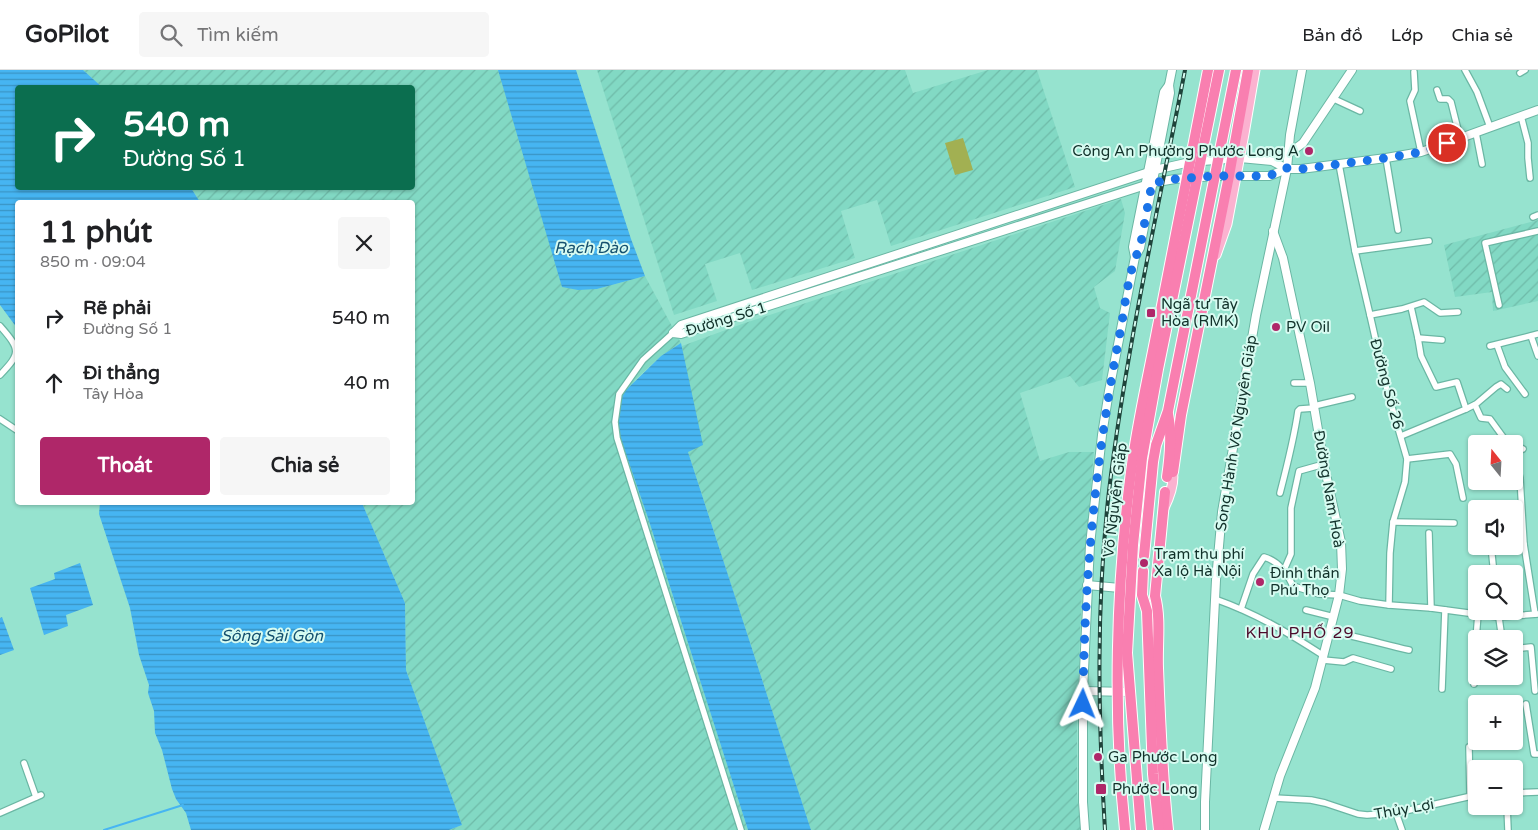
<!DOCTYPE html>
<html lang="vi">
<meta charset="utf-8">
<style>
body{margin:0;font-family:"Varela Round",sans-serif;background:#f6f6f6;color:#202124;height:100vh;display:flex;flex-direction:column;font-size:19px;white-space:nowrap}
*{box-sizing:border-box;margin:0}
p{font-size:16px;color:#757577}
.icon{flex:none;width:28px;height:28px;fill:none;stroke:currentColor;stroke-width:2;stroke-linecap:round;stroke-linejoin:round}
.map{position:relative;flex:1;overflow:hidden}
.panel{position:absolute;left:15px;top:130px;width:400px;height:305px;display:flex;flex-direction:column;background:#fff;border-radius:5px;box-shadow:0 1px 4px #0004}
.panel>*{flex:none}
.top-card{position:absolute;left:15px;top:15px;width:400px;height:105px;border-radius:5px;box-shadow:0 1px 4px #0004;background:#0b6e4f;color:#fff;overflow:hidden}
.needle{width:32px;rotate:342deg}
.buttons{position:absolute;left:1468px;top:365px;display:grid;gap:10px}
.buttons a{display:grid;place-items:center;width:55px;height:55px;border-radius:5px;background:#fff;box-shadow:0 1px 4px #0004;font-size:25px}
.pin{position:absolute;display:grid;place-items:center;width:42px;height:42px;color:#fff;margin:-21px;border:2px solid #fff;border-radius:50%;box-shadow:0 1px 5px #0007}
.me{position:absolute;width:55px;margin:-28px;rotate:2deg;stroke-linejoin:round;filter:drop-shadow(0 0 4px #0008)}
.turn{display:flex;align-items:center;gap:18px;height:105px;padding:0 25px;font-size:22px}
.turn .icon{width:65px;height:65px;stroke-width:2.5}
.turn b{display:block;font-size:35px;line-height:42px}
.round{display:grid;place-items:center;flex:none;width:52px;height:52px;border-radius:5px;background:#f6f6f6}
.headline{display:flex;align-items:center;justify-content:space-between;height:85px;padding:0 25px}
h1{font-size:30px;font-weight:700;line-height:38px}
.action{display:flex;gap:10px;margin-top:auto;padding:10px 25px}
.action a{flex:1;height:58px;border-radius:5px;background:#af2769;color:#fff;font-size:20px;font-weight:700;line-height:58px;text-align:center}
.action a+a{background:#f6f6f6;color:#202124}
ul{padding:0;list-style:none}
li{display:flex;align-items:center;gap:15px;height:65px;padding:0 25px}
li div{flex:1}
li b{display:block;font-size:19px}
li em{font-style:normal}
header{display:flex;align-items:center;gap:30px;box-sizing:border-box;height:70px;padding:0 25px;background:#fff;border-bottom:1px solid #e0e0e0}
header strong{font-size:24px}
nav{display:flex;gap:28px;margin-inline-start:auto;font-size:18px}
.search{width:350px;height:45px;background:#f6f6f6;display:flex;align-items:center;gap:12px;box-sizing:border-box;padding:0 18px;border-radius:5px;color:#757577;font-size:19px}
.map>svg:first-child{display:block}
</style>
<header>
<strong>GoPilot</strong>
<div class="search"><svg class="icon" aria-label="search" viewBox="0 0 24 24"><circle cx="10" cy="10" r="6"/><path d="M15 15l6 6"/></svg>Tìm kiếm</div>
<nav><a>Bản đồ</a><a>Lớp</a><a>Chia sẻ</a></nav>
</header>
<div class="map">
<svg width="1538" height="760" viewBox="0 0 1538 760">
<defs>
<pattern id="industrial-furrows" width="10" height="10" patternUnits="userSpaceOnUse" patternTransform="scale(1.25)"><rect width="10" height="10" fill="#82d9c4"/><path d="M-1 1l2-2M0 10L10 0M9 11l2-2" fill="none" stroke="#6fbba9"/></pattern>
<pattern id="water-rules" width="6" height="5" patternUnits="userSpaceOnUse" patternTransform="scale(1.25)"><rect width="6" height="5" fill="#46b5f2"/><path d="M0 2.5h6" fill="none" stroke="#3994c4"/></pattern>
</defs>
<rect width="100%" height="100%" fill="#96e3cf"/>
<g fill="url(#industrial-furrows)">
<path d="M83 0H498L597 219 645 206 681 273 661 286 635 310 618 348 620 367 648 448 748 760H449L462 755 406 600 405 533 362 433 412 432V132H200L191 118H412V18L102 17Z"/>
<path d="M597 0H905L913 23 988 0H1037L1075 117 891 176 877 130 841 141 855 188 752 220 740 183 705 194 717 231 674 245Z"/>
<path d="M1121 129 1125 143 1115 201 1094 217 1100 238 1110 243 1102 310 1079 317 1070 306 1020 323 1040 391 1069 382H1094L1082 519 1077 642V726L1081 760H811L688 382 682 276 742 254Z"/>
<path d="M1538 150V231L1493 241 1492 222 1455 227 1444 175Z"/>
</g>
<path fill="#a2b052" d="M963 68 973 100 955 105 945 73Z"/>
<g fill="url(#water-rules)">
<path d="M0 0H83L102 17 18 18V118H191L200 132H18L17 258 0 235Z"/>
<path d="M498 0H576L631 169 645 206 597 219 578 220 562 217Z"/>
<path d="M681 273 703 375 688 382 811 760H748L648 448 620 367 618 348 622 327 625 321 661 286Z"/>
<path d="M100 432 362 433 405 533 406 600 462 755 449 760H191L186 743 176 729 172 719 162 680 155 663 154 641 148 623 149 615 139 585 130 538 99 444Z"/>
<path d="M80 493 93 535 66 545 68 556 44 565 30 518 55 509 54 503Z"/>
<path d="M2 547 14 580 0 585V548Z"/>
</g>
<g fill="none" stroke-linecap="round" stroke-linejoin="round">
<path stroke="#46b5f2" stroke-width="2" d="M104 760 183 735"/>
<defs>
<g id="street">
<path d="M1465 0 1477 22 1490 57"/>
<path d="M1414 2 1415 20 1410 31 1421 82"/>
<path d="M1520 3 1525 0"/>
<path d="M1437 20 1440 29H1448L1451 32 1460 68"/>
<path d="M1334 29 1360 41"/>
<path d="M1521 46 1528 73V88L1530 108"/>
<path d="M1476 63 1482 94"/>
<path d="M1386 88 1398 160"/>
<path d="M1339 94 1355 181 1370 245 1387 320 1407 389 1405 412 1393 452 1390 483 1389 535"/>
<path d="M1533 147 1538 145"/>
<path d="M1355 181 1429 171"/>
<path d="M1499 235 1485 173 1538 161"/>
<path d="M1411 237 1418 268"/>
<path d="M1370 245 1402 239 1424 232 1440 243 1458 242"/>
<path d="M0 256C21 280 21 283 0 305"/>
<path d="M673 263 643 290 619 324 615 352 617 368 741 760"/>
<path d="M1531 266 1538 286"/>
<path d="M1497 275 1505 297 1525 324"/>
<path d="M1490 276 1538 264"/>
<path d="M1294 313H1310"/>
<path d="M1475 335 1481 348 1490 349 1506 371 1511 374"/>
<path d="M1314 336 1352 327"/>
<path d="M1466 339 1476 334 1496 317 1501 314 1507 319"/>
<path d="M0 349 18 361"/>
<path d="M1401 366 1466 339 1457 312 1436 317 1421 286 1418 268 1442 270"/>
<path d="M1514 375 1523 379"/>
<path d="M1407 389 1450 384 1456 394 1463 428"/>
<path d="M1515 390 1520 408 1524 474 1535 544"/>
<path d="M1280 423C1287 396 1294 369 1298 341L1300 339 1314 338"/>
<path d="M1393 452 1454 453"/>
<path d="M1429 463 1431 538"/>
<path d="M1514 475 1524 474"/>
<path d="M1491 476 1494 504"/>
<path d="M1491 478 1505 476"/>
<path d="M1284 500 1291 484V438L1299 401 1324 394"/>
<path d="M1215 529C1257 544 1287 562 1324 586"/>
<path d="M1241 539 1253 504 1264 487C1279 491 1287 503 1293 516L1319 524 1339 525 1360 531 1389 535 1431 538 1498 547 1538 544"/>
<path d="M1306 540 1334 547"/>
<path d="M1498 541 1502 569"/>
<path d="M1330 562C1357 566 1382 574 1409 580"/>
<path d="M1476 569 1478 544"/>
<path d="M1514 579 1531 577 1535 621"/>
<path d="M1323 590 1344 592 1353 588 1391 599"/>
<path d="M1474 614 1476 570"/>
<path d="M1442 619 1445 540"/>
<path d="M1526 634 1534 684H1538"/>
<path d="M1469 677 1470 725"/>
<path d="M24 693 36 727"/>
<path d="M1514 723 1538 722"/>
<path d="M1274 728 1311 730 1325 733 1358 744 1367 745 1396 743 1476 725"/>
<path d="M1507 736 1508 760"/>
<path d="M0 743 41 725"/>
<path d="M1396 743 1402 760"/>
</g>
<g id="secondary">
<path d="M1288 84 1303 73 1352 0"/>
<path d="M1135 187 1133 177 1164 22 1169 15"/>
<path d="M673 263 681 255 1155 100 1190 92 1240 88 1272 91 1287 99H1301L1386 88 1421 82 1433 78 1538 40"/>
<path d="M673 263 681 264 1152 113 1175 109 1215 106H1269L1287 99"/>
<path d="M1087 515 1120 518"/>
<path d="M1083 621 1130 622"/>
<path d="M1085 760 1083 732V621L1090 475 1102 365 1109 321 1135 187 1140 178 1170 23 1169 15 1172 0"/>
<path d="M1205 760V732L1216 510 1222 442 1256 245 1287 99 1290 65 1302 0"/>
<path d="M1264 760 1280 706 1315 618 1339 525 1342 499 1341 472 1324 395 1310 313 1283 188 1273 161"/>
</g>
<g id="primary">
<path d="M1216 185 1227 154 1244 64 1255 0"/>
<path d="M1164 438C1170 426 1176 409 1171 396"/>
</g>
<g id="highway">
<path d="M1173 402 1181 345 1229 106 1248 0"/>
<path d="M1167 407C1170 387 1172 364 1168 344"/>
<path d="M1165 422 1155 526C1161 549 1157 574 1158 598 1160 652 1162 706 1168 760"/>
<path d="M1144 486 1153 392 1156 375 1168 341 1236 0"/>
<path d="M1143 501 1142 525 1147 541 1153 704 1159 760"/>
<path d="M1125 760C1113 644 1116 518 1131 402 1137 355 1148 308 1157 261 1174 174 1191 87 1208 0"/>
<path d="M1141 760 1127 583 1133 475 1142 388 1158 299 1219 0"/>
</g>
</defs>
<use href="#street" stroke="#6bb7a4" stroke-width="8"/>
<use href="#secondary" stroke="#6bb7a4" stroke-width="10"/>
<use href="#primary" stroke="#fff" stroke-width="11"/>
<use href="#highway" stroke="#fff" stroke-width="12"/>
<use href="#street" stroke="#fff" stroke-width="5.5"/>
<use href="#secondary" stroke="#fff" stroke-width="8"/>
<use href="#primary" stroke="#fbb2d0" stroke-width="9"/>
<use href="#highway" stroke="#f97fb0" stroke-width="10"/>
<defs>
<path id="rail" d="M1105 760C1098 647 1096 534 1109 421 1126 279 1158 140 1185 0"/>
</defs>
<use href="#rail" stroke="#1f443b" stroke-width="4"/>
<use href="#rail" stroke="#d7fbf1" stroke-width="2" stroke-dasharray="5.5" stroke-linecap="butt"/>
</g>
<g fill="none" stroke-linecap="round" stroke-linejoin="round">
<path stroke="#1a73e8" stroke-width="9" stroke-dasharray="0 16.2" d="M1083 634C1084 509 1096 385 1120 263 1125 238 1128 199 1140 178L1152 113 1175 109 1215 106H1269L1287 98 1301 99 1386 88 1421 82 1447 73"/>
</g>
<g fill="#af2769" stroke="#d7fbf1" stroke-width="2">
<circle cx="1309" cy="81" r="5"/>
<rect x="1146" y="238" width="10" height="10" rx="2.5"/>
<circle cx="1276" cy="257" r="5"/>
<circle cx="1144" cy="493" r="5"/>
<circle cx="1260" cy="512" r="5"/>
<circle cx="1098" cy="687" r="5"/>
<rect x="1095" y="713" width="12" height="12" rx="2.5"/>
</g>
<g text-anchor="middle" stroke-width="4" stroke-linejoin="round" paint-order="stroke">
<g font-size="15" fill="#11312a" stroke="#d7fbf1" text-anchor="start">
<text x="1299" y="86" text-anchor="end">Công An Phường Phước Long A</text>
<text x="1161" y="239">Ngã tư Tây<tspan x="1161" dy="17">Hòa (RMK)</tspan></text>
<text x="1286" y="262">PV Oil</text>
<text x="1154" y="489">Trạm thu phí<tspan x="1154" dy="17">Xa lộ Hà Nội</tspan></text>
<text x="1270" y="508">Đình thần<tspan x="1270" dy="17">Phú Thọ</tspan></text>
<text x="1108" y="692">Ga Phước Long</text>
<text x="1112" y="724">Phước Long</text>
</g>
<g font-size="15" fill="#11312a" stroke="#d7fbf1">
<text transform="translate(726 249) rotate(-17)" y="5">Đường Số 1</text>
<text transform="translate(1387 314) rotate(75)" y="5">Đường Số 26</text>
<text transform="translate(1236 363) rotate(-81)" y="5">Song Hành Võ Nguyên Giáp</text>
<text transform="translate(1329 419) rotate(80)" y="5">Đường Nam Hoà</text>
<text transform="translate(1115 430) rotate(-83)" y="5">Võ Nguyên Giáp</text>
<text transform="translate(1404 739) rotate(-10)" y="5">Thủy Lợi</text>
</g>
<g font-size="16" font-style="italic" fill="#14506f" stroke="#d7fbf1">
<text x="591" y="183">Rạch Đào</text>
<text x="272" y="571">Sông Sài Gòn</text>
</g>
<g font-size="16" letter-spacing="1" fill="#4c0a2a" stroke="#d7fbf1">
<text x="1300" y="568">KHU PHỐ 29</text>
</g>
</g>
</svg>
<div class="buttons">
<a><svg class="needle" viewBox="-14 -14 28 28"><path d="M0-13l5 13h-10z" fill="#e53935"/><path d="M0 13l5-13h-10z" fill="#757577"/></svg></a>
<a><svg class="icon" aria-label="sound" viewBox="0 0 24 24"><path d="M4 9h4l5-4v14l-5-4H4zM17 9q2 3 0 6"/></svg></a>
<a><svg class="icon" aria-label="search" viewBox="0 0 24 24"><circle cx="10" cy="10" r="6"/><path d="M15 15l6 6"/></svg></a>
<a><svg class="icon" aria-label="layers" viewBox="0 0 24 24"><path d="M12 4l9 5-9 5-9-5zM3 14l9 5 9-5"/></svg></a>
<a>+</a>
<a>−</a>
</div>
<div class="pin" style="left:1447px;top:73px;background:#d93025"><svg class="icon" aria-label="arrive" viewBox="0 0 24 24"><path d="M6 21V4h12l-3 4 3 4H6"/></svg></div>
<svg class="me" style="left:1083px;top:634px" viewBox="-20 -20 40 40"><path d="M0-17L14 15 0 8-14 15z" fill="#1a73e8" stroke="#fff" stroke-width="4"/></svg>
<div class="top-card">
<div class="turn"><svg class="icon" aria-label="right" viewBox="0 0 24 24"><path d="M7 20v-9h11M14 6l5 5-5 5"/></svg><div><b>540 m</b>Đường Số 1</div></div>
</div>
<section class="panel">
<div class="headline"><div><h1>11 phút</h1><p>850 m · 09:04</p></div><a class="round"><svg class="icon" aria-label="close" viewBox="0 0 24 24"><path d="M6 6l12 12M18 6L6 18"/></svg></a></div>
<ul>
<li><svg class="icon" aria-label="right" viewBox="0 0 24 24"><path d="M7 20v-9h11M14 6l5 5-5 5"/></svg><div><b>Rẽ phải</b><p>Đường Số 1</p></div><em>540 m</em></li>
<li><svg class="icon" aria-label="ahead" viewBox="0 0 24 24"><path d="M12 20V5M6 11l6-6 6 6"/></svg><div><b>Đi thẳng</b><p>Tây Hòa</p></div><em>40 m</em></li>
</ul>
<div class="action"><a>Thoát</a><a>Chia sẻ</a></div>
</section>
</div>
